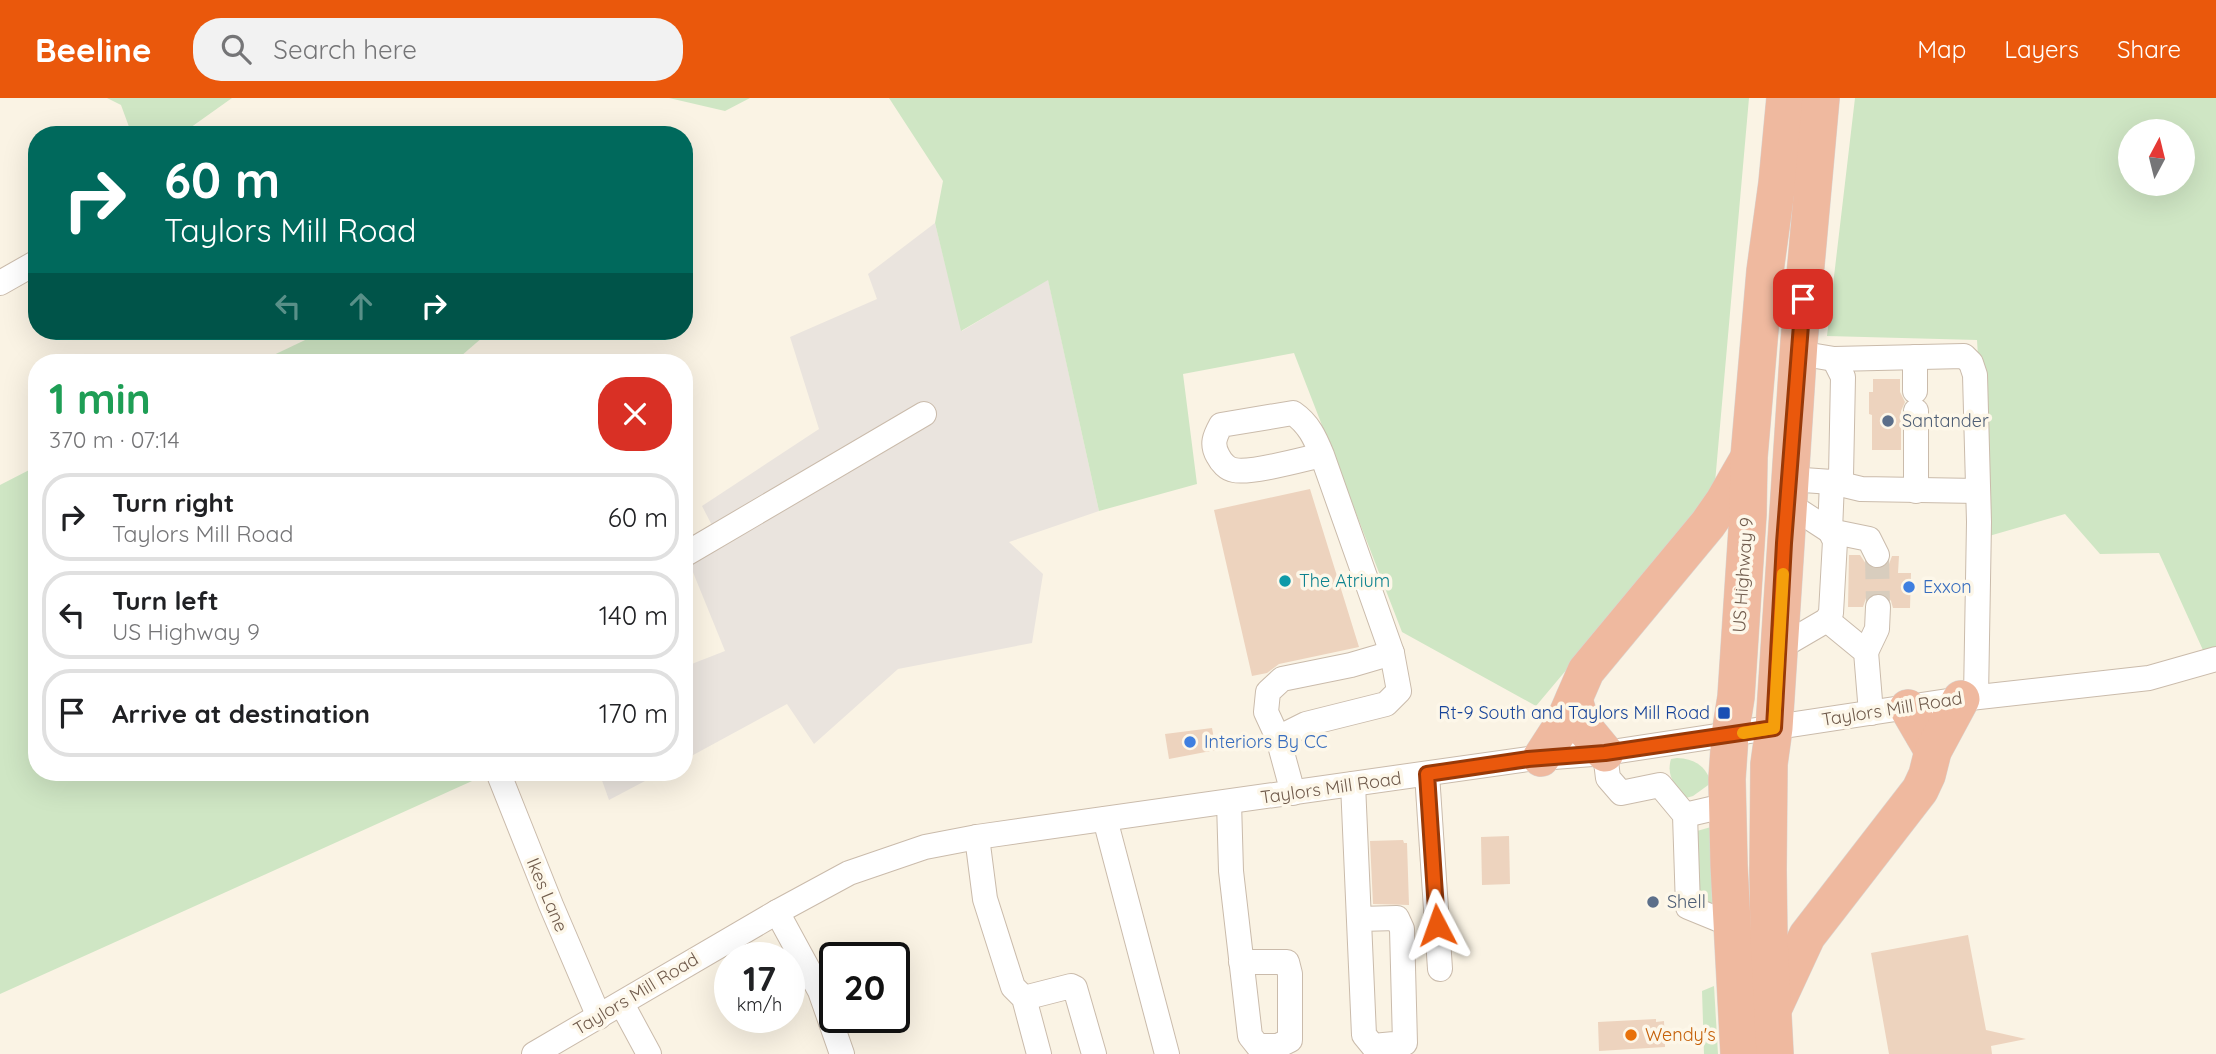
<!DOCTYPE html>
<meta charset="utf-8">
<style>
body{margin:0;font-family:Quicksand,sans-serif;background:#f2f2f2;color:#202124;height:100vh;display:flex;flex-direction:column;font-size:26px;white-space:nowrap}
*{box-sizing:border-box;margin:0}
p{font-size:23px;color:#757577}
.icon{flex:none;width:38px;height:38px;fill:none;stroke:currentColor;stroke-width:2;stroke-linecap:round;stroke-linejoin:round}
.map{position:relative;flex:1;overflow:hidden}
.drawer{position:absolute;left:28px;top:256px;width:665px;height:427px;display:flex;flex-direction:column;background:#fff;border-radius:28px;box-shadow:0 7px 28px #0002}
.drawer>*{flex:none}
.top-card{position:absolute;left:28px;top:28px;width:665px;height:214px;border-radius:28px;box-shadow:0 7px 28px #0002;background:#00695c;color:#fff;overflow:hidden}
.needle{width:46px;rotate:7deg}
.buttons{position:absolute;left:2118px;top:21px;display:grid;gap:14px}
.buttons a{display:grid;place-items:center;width:77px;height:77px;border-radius:50%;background:#fff;box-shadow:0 7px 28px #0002;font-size:35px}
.speed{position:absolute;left:714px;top:844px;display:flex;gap:14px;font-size:35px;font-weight:700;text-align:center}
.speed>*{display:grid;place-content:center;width:91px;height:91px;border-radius:50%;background:#fff;box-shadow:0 7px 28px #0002;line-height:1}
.speed small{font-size:18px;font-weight:400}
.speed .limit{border:4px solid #111;border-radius:10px;background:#fff;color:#111}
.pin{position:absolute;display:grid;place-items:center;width:60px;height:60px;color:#fff;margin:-30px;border-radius:14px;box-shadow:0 4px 10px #0006}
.me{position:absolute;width:77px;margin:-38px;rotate:356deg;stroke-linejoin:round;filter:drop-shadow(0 0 5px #0008)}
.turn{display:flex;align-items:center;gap:24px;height:147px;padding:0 21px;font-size:32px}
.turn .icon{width:91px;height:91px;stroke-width:2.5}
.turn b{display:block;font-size:49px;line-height:60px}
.lanes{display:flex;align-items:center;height:66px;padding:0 21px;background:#0003;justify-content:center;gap:35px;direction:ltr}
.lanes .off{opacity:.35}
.round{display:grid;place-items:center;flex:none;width:74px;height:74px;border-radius:28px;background:#f2f2f2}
.summary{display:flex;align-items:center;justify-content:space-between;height:119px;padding:0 21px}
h1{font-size:42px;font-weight:700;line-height:52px;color:#1e9e55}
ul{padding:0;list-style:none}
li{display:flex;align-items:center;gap:21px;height:88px;margin:0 14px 10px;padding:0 7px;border:4px solid #e0e0e0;border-radius:28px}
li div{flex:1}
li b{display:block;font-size:26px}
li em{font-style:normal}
header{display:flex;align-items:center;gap:42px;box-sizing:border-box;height:98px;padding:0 35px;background:#ea580c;color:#fff}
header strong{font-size:33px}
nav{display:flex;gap:38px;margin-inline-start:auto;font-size:24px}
.search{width:490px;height:63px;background:#f2f2f2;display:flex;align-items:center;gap:18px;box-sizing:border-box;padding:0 24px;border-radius:28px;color:#757577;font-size:26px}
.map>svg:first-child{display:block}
</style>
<header>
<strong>Beeline</strong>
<div class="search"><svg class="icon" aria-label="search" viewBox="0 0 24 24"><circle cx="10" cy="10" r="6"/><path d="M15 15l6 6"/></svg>Search here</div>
<nav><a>Map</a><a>Layers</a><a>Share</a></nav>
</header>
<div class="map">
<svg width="2216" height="956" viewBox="0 0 2216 956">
<rect width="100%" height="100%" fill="#faf3e4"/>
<g fill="#eae4de">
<path d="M935 125 962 233 1048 181 1099 413 1009 444 1043 476 1032 545 898 571 814 646 787 606 684 662V569L725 553 686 457 718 439 702 408 819 331 790 239 877 201 868 176Z"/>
<path d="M599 674H662L609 702Z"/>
</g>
<g fill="#cfe6c4" fill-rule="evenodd">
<path d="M107 0H232L180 37H132L121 7Z"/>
<path d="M669 0H750L725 13Z"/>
<path d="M889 0H1749L1714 396 1536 608 1402 534 1294 255 1183 276 1197 386 1099 413 1048 182 961 233 935 125 943 83Z"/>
<path d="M1855 0H2216V558L2207 561 2159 455 2100 456 2065 416 1989 438 1977 242 1827 238ZM2130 33H2182V86H2130Z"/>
<path d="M324 233H490L454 264H259Z"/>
<path d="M37 368V674H492L0 896V387Z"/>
<path d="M1677 660C1695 661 1706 668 1711 685L1693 698 1686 700C1675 688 1666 678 1671 661Z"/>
<path d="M1711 729 1712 808 1699 803 1697 733Z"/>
<path d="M1714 888 1718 956H1704L1702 893Z"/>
</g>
<g fill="#edd3be">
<path d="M1873 281H1900V294L1905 304 1901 313V352H1872V317L1869 316V294H1873Z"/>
<path d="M1310 391 1359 549 1279 566 1267 575 1252 578 1214 412Z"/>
<path d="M1849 457H1860L1868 469 1877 472 1884 470 1889 466 1892 458H1899L1898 475H1911L1910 510H1893L1891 503 1887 497 1878 494 1871 496 1866 500 1863 509H1848Z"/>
<path d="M1212 630 1216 652 1169 661 1165 636Z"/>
<path d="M1509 738 1510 786 1482 787 1481 739Z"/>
<path d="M1403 742 1404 745H1407L1409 807 1373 806 1370 743Z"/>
<path d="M1968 837 1986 932 2026 941 1991 948 1992 956H1889L1871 855Z"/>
<path d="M1656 921V924L1664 923 1665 949 1599 953 1598 924Z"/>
</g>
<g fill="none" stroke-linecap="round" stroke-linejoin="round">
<path stroke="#d8cdbe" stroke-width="24" stroke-dasharray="24 12" stroke-linecap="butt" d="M1877 457 1878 509"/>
<defs>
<g id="minor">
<path d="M0 185 37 164"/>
<path d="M1798 255 1834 261 1964 258 1971 265 1975 277 1979 424 1976 599"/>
<path d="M1915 259V293"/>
<path d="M1916 313V393"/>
<path d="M1789 381 1832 384 1861 391 1978 393"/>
<path d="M1787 405 1830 433 1869 441 1877 457"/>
<path d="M684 457 924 316"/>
<path d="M1827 522 1866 554 1871 615"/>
<path d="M1779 550 1827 522 1831 515 1835 443 1830 433 1832 384 1841 378 1843 279 1834 261"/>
<path d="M1866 554 1877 531 1878 509"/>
<path d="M1278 640 1306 626 1386 606 1399 593 1392 555 1322 357C1315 340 1309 326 1293 315L1221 327C1215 338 1211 346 1218 358 1221 364 1227 371 1234 372 1250 376 1304 361 1322 357"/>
<path d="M1605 655 1608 680 1621 695 1660 687 1685 717 1688 809 1732 827"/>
<path d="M498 674 551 807 599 919"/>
<path d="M1427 676 1440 871"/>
<path d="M1353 686 1364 937 1373 948 1405 945 1402 831 1397 820 1359 821"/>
<path d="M1293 695 1278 640 1266 614 1268 594 1282 581 1351 567 1392 555"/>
<path d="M1229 704 1231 773 1250 938 1258 948H1278L1290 942V876L1287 864H1241"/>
<path d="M1685 717 1728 707"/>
<path d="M1105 721 1167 956"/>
<path d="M977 739 985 801 1013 889 1024 900 1039 956"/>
<path d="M777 814 820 893 842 956"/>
<path d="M1024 900 1071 888 1075 890 1094 956"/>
<path d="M622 906 649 956"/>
<path d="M534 956 777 814 849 775 925 749 977 739 1528 661 1605 655 1961 601 2149 580 2216 561"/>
</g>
<g id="highway">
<path d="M1574 601 1581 626 1605 655"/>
<path d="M1908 610 1933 653"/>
<path d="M1541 660 1563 626 1586 573 1708 426 1724 403 1747 363"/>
<path d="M1775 907 1807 838 1920 692 1927 677 1933 653 1961 601"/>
<path d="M1739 956 1729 767 1727 681 1730 637 1736 599 1748 416 1749 359 1765 173 1777 85 1785 0"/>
<path d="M1775 956 1769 841 1768 772 1769 666 1774 630 1799 244 1821 0"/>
</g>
</defs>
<use href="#minor" stroke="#cabbab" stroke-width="26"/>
<use href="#highway" stroke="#dad4d0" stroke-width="38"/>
<use href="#minor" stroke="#fff" stroke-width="24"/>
<use href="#highway" stroke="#efb99f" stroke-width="37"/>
</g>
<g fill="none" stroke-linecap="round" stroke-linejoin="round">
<defs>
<path id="route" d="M1437 827 1427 676 1528 661 1605 655 1774 630 1784 445 1803 201"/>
</defs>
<use href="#route" stroke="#983908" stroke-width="18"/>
<use href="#route" stroke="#ea580c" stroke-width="12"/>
<path stroke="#f59e0b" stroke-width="12" d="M1743 635 1774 630 1783 476"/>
</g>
<g fill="#5c6f8a" stroke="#fdf7e9" stroke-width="2.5">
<circle cx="1888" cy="323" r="7"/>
<circle cx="1653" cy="804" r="7"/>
</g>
<circle fill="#0f9aa8" stroke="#fdf7e9" stroke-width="2.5" cx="1285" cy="483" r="7"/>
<g fill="#3f7fe0" stroke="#fdf7e9" stroke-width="2.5">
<circle cx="1909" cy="489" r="7"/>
<circle cx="1190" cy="644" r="7"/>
</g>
<rect fill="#1a4fb4" stroke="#fdf7e9" stroke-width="2.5" x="1717" y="608" width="14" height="14" rx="3.5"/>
<circle fill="#e8710a" stroke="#fdf7e9" stroke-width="2.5" cx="1631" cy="937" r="7"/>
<g text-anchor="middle" stroke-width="7" stroke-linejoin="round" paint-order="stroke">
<g font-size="18" fill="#4e5e75" stroke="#fdf7e9" text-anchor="start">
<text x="1902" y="329">Santander</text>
<text x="1667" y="810">Shell</text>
</g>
<g font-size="18" fill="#705b4c" stroke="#fdf7e9">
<text transform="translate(1743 477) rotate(-86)" y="6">US Highway 9</text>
<text transform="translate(1892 611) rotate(-9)" y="6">Taylors Mill Road</text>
<text transform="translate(1331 690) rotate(-8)" y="6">Taylors Mill Road</text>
<text transform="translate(547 797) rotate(67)" y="6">Ikes Lane</text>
<text transform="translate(636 896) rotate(-31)" y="6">Taylors Mill Road</text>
</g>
<g font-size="18" fill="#0d838f" stroke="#fdf7e9" text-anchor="start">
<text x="1299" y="489">The Atrium</text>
</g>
<g font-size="18" fill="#366cbe" stroke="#fdf7e9" text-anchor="start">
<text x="1923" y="495">Exxon</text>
<text x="1204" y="650">Interiors By CC</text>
</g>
<g font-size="18" fill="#164399" stroke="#fdf7e9" text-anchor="end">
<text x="1710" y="621">Rt-9 South and Taylors Mill Road</text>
</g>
<g font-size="18" fill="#c56008" stroke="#fdf7e9" text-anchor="start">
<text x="1645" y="943">Wendy's</text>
</g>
</g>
</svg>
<div class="buttons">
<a><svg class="needle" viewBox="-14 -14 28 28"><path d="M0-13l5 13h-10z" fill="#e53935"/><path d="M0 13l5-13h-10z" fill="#757577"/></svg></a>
</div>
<div class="speed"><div>17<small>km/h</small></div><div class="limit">20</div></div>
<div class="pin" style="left:1803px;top:201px;background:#d93025"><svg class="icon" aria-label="arrive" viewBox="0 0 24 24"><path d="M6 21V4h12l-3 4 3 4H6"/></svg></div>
<svg class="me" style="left:1437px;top:827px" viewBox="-20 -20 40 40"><path d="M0-17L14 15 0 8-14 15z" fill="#ea580c" stroke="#fff" stroke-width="4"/></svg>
<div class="top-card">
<div class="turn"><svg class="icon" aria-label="right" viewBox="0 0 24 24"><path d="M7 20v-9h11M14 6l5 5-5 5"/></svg><div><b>60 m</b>Taylors Mill Road</div></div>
<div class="lanes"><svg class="icon off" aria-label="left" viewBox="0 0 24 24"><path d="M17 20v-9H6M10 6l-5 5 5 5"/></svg><svg class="icon off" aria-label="ahead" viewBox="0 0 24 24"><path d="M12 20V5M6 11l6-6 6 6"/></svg><svg class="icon" aria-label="right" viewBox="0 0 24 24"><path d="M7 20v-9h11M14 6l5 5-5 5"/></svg></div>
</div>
<section class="drawer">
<div class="summary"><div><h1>1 min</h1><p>370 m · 07:14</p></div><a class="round" style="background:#d93025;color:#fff"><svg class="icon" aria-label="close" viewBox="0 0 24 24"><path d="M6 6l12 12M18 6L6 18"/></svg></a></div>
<ul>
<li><svg class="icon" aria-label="right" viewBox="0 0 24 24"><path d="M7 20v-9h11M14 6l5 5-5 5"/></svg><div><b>Turn right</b><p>Taylors Mill Road</p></div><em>60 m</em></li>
<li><svg class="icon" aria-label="left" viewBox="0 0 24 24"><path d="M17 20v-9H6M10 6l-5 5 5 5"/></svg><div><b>Turn left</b><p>US Highway 9</p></div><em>140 m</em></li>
<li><svg class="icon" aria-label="arrive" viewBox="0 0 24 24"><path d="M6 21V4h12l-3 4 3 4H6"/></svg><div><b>Arrive at destination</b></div><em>170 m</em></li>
</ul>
</section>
</div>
